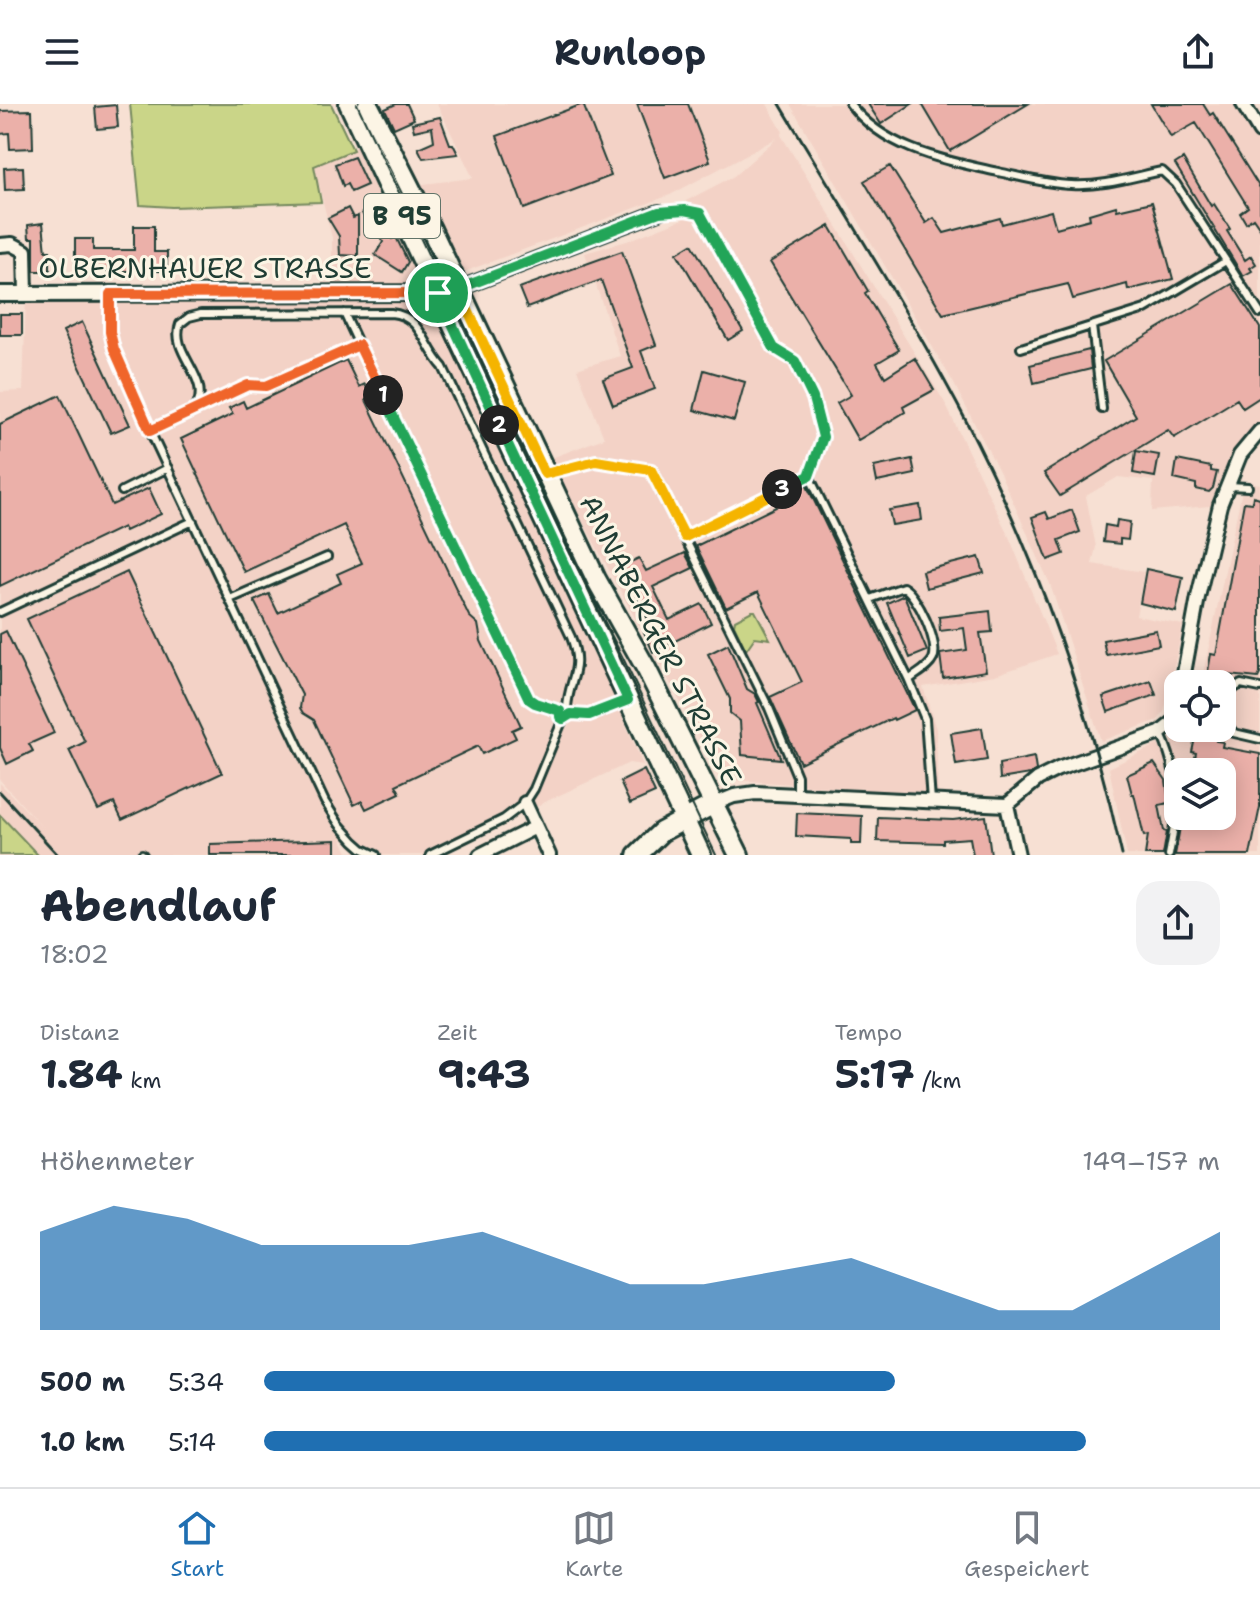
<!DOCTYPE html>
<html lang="de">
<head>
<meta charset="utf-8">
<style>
  body { margin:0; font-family:"Shantell Sans",sans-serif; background:#f2f2f3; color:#1f2937; height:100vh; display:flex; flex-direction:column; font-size:30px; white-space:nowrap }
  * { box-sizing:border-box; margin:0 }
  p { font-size:26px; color:#747a83 }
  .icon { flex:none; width:44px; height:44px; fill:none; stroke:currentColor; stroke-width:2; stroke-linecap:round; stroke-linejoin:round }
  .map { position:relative; height:751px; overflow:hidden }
  .side { display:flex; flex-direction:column; background:#fff; flex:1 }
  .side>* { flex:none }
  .buttons { position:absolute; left:1164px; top:566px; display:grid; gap:16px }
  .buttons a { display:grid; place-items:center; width:72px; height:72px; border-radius:16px; background:#fff; box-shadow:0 4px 20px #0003; font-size:40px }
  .pin { position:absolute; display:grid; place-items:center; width:68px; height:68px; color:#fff; margin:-34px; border:4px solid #fff; border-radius:50%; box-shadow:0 2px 8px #0007 }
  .km { position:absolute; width:40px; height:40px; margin:-20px; border-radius:50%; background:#222; color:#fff; font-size:22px; line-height:40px; text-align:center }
  .round { display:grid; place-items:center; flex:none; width:84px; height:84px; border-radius:24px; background:#f2f2f3 }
  .head { display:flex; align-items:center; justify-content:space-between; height:136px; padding:0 40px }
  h1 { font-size:44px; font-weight:700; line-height:60px }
  .figures { display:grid; grid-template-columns:repeat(3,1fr); gap:12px; height:136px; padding:8px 40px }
  .figures div { display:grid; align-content:center }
  .figures b { font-size:40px; font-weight:700 }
  .figures small { font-size:22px; font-weight:400 }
  .figures p { font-size:22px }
  .chart { height:224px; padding:16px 40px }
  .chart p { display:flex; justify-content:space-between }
  .chart svg { width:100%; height:144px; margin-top:8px; fill:#1f6fb2; opacity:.7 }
  ul { padding:0 40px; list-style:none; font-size:26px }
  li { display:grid; grid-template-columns:128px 96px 1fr; align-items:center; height:60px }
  li i { height:20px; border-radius:10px; background:#1f6fb2 }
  header { display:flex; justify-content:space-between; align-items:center; height:104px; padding:0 40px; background:#fff; font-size:36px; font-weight:700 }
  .dock { display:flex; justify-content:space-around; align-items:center; height:112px; border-top:2px solid #e0e1e3; background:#fff; font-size:22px; color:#747a83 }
  .dock a { display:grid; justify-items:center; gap:4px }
  .dock .current { color:#1f6fb2 }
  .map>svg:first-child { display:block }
</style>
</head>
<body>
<header><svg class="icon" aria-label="menu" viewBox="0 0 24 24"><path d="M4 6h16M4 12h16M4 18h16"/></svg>Runloop<svg class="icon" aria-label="share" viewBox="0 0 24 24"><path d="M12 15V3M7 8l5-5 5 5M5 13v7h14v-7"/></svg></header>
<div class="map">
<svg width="1260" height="751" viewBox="0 0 1260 751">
  <rect width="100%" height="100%" fill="#f7e0d3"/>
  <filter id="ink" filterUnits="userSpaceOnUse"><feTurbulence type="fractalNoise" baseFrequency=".0125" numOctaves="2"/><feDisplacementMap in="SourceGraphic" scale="16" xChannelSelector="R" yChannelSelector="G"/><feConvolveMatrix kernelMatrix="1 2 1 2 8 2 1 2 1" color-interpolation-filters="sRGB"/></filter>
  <g filter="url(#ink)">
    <path fill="#f3d2c6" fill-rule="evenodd" d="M437,0H767L783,28L781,31L945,299L1010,435L1057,550L995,571L923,583L936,625L938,691L722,675L549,355L604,334L577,265L620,252L585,149L627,137L683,115L686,97L734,72L777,34L670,91L461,169L415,81L473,74Z
      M790,0H1243L1260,28V321L1239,346L1210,402L1152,407L1153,377L1118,373L1086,392L1096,443L1092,460L1144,468L1136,512L1183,521L1164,608L1158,616L1101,637L1050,480L1000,369L953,278Z
      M358,42L377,86L424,158L628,596L623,614L643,661L629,659L549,696L444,751H359L341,733L349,751H38L0,711V679L43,724L0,676V288L23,287L26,190L332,189V134L314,62Z
      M1244,377L1260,380V751H1127L1109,664L1158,640L1161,646L1191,624H1222V580H1201ZM1178,668H1222V712H1178Z"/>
    <path fill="#cad588" stroke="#74895e" stroke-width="2" d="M130,0H331L353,46L314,62L321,98L172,103L140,101Z
      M752,507H755L770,535L755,533L746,546L734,521L735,516Z
      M0,711L38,751H0Z"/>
    <path fill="#ebb0a9" stroke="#1f3d34" stroke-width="2" d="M396,0H407L414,15L394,24L385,5Z
      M583,0L611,72L524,105L497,32Z
      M637,0H688L710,57L665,74Z
      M868,0H912L881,20Z
      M922,0H1028L950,47Z
      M1151,0H1203L1210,11L1213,9L1260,84V124L1253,114L1246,119L1240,109L1248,103L1196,19L1171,33Z
      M116,1L118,23L97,25L95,3Z
      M32,6L33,44L10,45L9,29L0,30V7Z
      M440,13L450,40H453L458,50L423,54L418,44L434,37L432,23L414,27L412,19Z
      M354,53L367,81L351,88L347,80L343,82L335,60Z
      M1183,55L1211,102L1214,100L1230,125L1227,127L1245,156L1251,152L1256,160L1250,164L1252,167L1243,172L1175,60Z
      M890,62L926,119L934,114L944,129L1000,114L1002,120L1051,107L1056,124L1090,115L1089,110L1116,102L1117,106L1152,98L1173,175L1128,186L1127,180L1073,195L1068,180L943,210L864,77Z
      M23,63L24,85L5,86L4,64Z
      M375,103L392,135L396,133L408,158L402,168L375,151L383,138L378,127L373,129L362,109Z
      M348,104L353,114L358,112V152L340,151L339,132L328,114Z
      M43,119L46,147H50V167H34V134H29L28,121Z
      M134,122H154V148H167V167H75V135H93V146H134Z
      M830,122L868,187L865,189L899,246L877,259L885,273L915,254L934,286L903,303L905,308L858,336L837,299L851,291L770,158Z
      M692,140L743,227L728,236L677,149Z
      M622,147L656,241L641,247L655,285L613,301L603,275L633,264L601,176L527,204L519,184Z
      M1232,180L1260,224V293L1243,304L1237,295L1174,334L1168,326L1060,392L1044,369L1136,312L1104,257Z
      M0,210H22V231H0Z
      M82,218L130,321L111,329L63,227Z
      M1089,246L1091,265L1034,279L1030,261Z
      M346,256L359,283L365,280L371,293L366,296L469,512L478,520L481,537L521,622L512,626L516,634L482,650L478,642L396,681L400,689L366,705L362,697L354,701L314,616L303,609L300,604L302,591L254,497L269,490L278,509L341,479L337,470L362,459L344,421L244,468L181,335L233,310L229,304L243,297L246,304Z
      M704,266L745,278L734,317L694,306Z
      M60,291L112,401L149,384L161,410L125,427L123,423L0,482V320Z
      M1136,347L1159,351L1155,373L1133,369Z
      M912,355L915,370L877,378L874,363Z
      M1177,356L1211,363V367L1217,368L1213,384L1209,388L1196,385V380L1174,375Z
      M806,380L915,606L894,616L893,614L800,659L770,593L802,578L758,488L726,504L696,442L776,403L773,396Z
      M1253,392L1260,394V570L1258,574L1229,571L1228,578L1212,580L1207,573L1211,550L1216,551L1244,398L1252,399Z
      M920,401L922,416L892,421L889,406Z
      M1072,406L1080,428L1059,436L1064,450L1048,456L1032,413L1046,408L1049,415Z
      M1117,416L1130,418L1128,436L1120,435V440L1103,438L1105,421L1116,423Z
      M685,449L693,464L653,483L669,516L702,500L711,519L653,548L644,528L652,524L622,462L639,454L646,467Z
      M979,453L984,469L926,484L922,467Z
      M1146,465L1183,473L1176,508L1140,499Z
      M127,468L222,669L122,716L114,699L98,706L69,646L85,638L27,515Z
      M904,491L927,547L910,554L887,499Z
      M990,507L992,528L980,529L986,567L943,574L940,550L967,546L964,524L940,527L939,513Z
      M1156,526L1159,541L1106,551L1103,536Z
      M6,527L54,629L29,640L33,647L7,660L0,644V530Z
      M728,540L747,585L755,590L759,598L757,599L781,655L742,651L740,617L730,609V595L708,550Z
      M1151,577L1156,591L1108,608L1103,593Z
      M982,624L987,656L956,661L951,629Z
      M1197,624H1218L1216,637L1223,638L1222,643L1260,650V703L1250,751H1175L1182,712H1222V668H1192L1196,649L1192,648Z
      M1034,653L1036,666L1030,670L1000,675L999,660Z
      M1154,659L1166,676L1169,699L1159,701L1164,727L1167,728L1163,751H1145L1148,731L1144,732L1134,690H1132L1127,671Z
      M644,666L655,689L630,700L620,678Z
      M797,709L862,712L861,740H851V735L796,732Z
      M986,712L991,751H973L970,734L943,736V739L877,737L878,713L953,716Z
      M336,736V751H210V740Z"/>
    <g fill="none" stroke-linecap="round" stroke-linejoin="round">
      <defs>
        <path id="service" d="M850,0C885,46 945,56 998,68C1022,73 1046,80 1071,81C1102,83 1133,73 1162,67L1176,80L1260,209
          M659,108L685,106L700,109L774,244L795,257L813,294L823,333L809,372L685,433
          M110,190V228L114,245L150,327L325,698L339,720L354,737L363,745L376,751
          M1092,222L1102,305
          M359,241L529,595L535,599L560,607
          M1021,244L1145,205L1226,157
          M195,305C214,275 169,250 180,220L189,213L201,210L391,209C422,212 424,243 443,263L571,533C584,567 569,573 567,604
          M150,327L248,281L266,282L359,241L344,209
          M550,368L596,357L651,366L769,604L797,672V690
          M809,372L909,576L925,615L931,697
          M1229,382L1248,383
          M122,387L168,364
          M230,495L327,453
          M870,495L903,483C917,490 940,540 933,555C929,564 916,570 909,576
          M0,508L193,417
          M1183,575L1206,579
          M1226,584L1233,585L1241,580L1260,584
          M571,610L589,611L625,597
          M1222,620L1227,621L1234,629L1260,635
          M1161,630C1181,673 1178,706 1169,751
          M142,750L143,751
          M430,751L504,715L525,699L534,685L563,615"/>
        <path id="minor" d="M1243,0L1260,28
          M0,141L12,140L25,147L26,190
          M458,185L659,108
          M1182,580L1198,493L1220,401L1240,351L1260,327
          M525,699L549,751
          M714,700L734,692L755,689L1007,701
          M1007,701L1038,675L1058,665L1160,629L1175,617L1178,599
          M1007,701L1018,751
          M480,751L536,723"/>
        <path id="tertiary" d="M0,190L445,189L458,185"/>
        <path id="primary" d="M349,0L701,751
          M368,0L432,127L596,475L647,566L739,751
          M637,751L661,728L714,700"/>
      </defs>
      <use href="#service" stroke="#1f3d34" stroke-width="12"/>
      <use href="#minor" stroke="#1f3d34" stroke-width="18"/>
      <use href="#tertiary" stroke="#1f3d34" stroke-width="20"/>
      <use href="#primary" stroke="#1f3d34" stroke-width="24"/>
      <use href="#service" stroke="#fcf5e5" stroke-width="6"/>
      <use href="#minor" stroke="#fcf5e5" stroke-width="12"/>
      <use href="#tertiary" stroke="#fcf5e5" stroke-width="14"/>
      <use href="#primary" stroke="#fcf5e5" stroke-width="18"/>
      <path stroke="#1f3d34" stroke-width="2" d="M357,0L568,446L623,554L716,751"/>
      <path stroke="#1f3d34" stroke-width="3" d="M780,0C842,104 908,206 964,313C1036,451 1088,599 1122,751
        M0,688L58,751"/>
    </g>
  </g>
  <g fill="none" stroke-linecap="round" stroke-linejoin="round" filter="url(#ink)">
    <defs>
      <path id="split-1" d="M383,291L359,241L266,282L248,281L150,327L114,245L110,228V190L438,189"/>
      <path id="split-2" d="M383,291L529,595L535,599L560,607V613L563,615L571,610L589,611L628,596L499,321"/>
      <path id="split-3" d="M499,321L438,189L458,185L659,108L685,106L700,109L774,244L795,257L813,294L823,333L809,372L782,385"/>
      <path id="split-4" d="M438,189L458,185L545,370L596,357L651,366L685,433L782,385"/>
    </defs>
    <use href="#split-1" stroke="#fff" stroke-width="16"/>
    <use href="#split-2" stroke="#fff" stroke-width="16"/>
    <use href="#split-3" stroke="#fff" stroke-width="16"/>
    <use href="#split-4" stroke="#fff" stroke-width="16"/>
    <use href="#split-1" stroke="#f0652b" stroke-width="10"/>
    <use href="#split-2" stroke="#22a559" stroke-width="10"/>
    <use href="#split-3" stroke="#22a559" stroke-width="10"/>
    <use href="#split-4" stroke="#f5b400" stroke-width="10"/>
  </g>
  <g text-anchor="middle" stroke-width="6" stroke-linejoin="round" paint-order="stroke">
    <rect fill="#fcf5e5" stroke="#617469" stroke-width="2" x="364" y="90" width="76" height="44" rx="6"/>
    <g font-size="26" font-weight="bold" fill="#1f3d34">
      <text x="402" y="121">B 95</text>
    </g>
    <g font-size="28" fill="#1f3d34" stroke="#fcf5e5">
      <text x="205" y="174">OLBERNHAUER STRASSE</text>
      <text transform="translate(661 536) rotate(63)" y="10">ANNABERGER STRASSE</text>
    </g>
  </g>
</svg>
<div class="buttons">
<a><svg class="icon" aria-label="locate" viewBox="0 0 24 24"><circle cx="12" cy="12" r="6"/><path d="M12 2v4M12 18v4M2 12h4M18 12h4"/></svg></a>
<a><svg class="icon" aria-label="layers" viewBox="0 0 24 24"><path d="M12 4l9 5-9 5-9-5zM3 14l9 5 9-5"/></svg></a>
</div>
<div class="pin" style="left:438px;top:189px;background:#1e9e55"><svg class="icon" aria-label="arrive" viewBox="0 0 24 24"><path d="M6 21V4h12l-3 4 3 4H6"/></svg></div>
<b class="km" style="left:383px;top:291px">1</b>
<b class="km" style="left:499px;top:321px">2</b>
<b class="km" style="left:782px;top:385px">3</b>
</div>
<section class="side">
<div class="head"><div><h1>Abendlauf</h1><p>18:02</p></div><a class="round"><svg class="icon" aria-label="share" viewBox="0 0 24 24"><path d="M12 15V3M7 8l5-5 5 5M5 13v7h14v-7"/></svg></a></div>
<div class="figures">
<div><p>Distanz</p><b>1.84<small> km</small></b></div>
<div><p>Zeit</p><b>9:43</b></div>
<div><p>Tempo</p><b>5:17<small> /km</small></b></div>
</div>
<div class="chart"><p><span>Höhenmeter</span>149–157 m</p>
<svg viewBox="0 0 160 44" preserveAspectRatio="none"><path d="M0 44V14L10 6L20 10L30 18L40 18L50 18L60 14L70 22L80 30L90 30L100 26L110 22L120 30L130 38L140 38L150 26L160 14V44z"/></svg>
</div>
<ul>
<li><b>500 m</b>5:34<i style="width:66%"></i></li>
<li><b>1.0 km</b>5:14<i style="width:86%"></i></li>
</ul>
</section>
<nav class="dock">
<a class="current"><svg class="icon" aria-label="home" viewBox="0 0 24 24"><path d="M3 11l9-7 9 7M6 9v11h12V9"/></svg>Start</a>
<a><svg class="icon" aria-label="map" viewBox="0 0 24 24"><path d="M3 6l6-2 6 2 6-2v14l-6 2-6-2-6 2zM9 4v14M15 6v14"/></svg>Karte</a>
<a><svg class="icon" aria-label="saved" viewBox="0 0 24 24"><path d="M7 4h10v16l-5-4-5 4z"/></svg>Gespeichert</a>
</nav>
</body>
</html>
